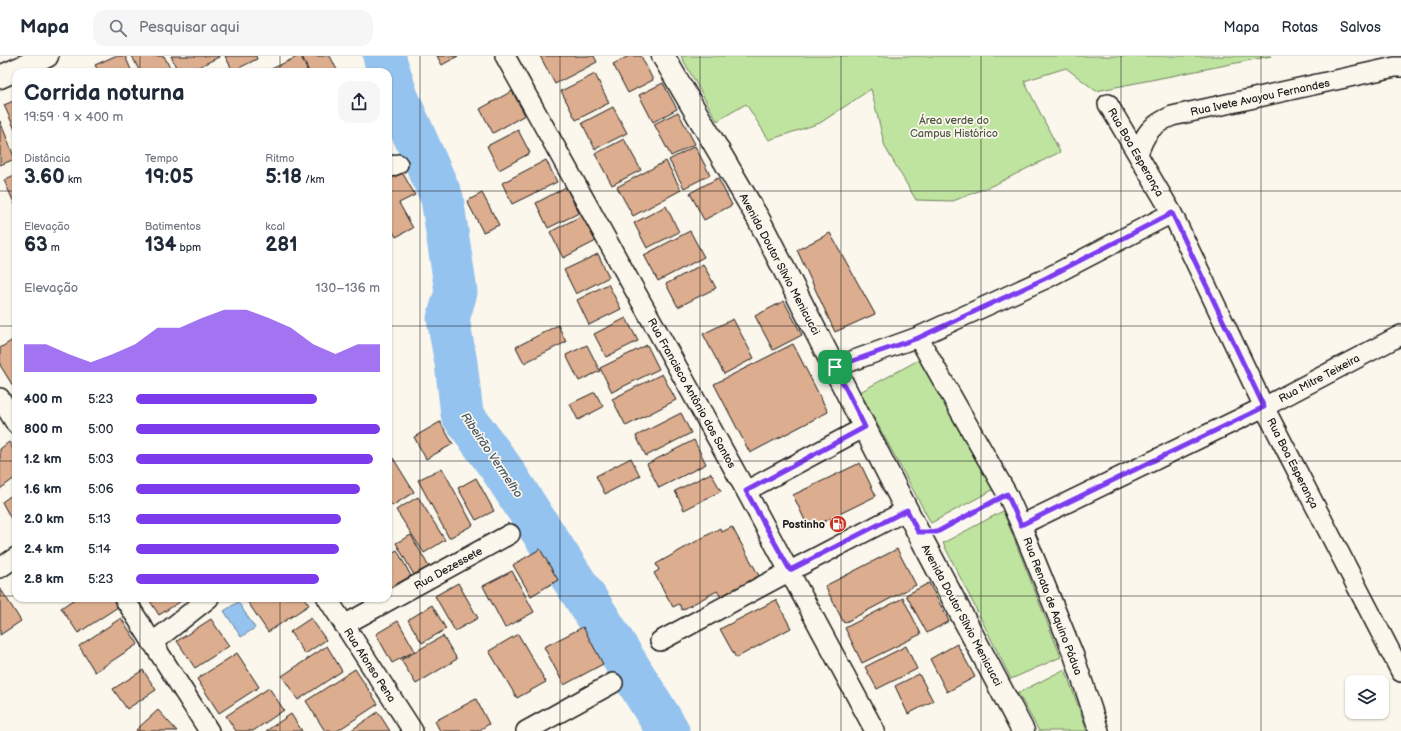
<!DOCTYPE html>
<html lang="pt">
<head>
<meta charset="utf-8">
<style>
  body { margin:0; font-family:"Balsamiq Sans",sans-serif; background:#f6f6f7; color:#1f2937; height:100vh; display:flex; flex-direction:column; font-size:15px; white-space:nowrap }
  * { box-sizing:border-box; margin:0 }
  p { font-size:13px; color:#747a83 }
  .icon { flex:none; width:22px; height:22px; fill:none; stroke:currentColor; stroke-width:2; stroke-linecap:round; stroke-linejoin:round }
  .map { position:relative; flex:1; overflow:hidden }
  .side { position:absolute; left:12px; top:12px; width:380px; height:534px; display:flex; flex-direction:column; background:#fff; border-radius:12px; box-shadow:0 1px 3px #0004 }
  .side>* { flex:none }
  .fabs { position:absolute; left:1345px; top:619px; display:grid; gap:8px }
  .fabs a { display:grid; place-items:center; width:44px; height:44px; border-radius:8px; background:#fff; box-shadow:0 1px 3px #0004; font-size:20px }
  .pin { position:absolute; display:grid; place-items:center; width:34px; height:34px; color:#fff; margin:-17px; border-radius:8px; box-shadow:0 2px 6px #0006 }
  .round { display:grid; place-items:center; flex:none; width:42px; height:42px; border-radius:12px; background:#f6f6f7 }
  .overview { display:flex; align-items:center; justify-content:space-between; height:68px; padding:0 12px }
  h1 { font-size:22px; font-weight:600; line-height:30px }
  .figures { display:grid; grid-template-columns:repeat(3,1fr); gap:6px; height:68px; padding:4px 12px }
  .figures div { display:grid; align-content:center }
  .figures b { font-size:20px; font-weight:600 }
  .figures small { font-size:11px; font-weight:400 }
  .figures p { font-size:11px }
  .chart { height:112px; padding:8px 12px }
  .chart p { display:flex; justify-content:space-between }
  .chart svg { width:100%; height:72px; margin-top:4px; fill:#7c3aed; opacity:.7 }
  ul { padding:0 12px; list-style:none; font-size:13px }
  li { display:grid; grid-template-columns:64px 48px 1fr; align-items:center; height:30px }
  li i { height:10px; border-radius:5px; background:#7c3aed }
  header { display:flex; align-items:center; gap:24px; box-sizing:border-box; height:56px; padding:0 20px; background:#fff; border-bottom:1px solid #e0e1e3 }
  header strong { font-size:19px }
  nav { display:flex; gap:22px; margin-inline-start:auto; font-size:14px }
  .search { width:280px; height:36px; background:#f6f6f7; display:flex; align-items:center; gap:10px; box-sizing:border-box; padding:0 14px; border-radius:12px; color:#747a83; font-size:15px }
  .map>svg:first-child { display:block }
</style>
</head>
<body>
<header>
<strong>Mapa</strong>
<div class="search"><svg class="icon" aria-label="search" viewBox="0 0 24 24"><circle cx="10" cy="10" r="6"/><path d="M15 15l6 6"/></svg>Pesquisar aqui</div>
<nav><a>Mapa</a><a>Rotas</a><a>Salvos</a></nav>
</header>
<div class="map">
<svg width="1401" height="675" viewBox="0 0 1401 675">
  <rect width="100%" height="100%" fill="#fbf7ec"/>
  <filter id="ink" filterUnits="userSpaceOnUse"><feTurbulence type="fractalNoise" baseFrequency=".025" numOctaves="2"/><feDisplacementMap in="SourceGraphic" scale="8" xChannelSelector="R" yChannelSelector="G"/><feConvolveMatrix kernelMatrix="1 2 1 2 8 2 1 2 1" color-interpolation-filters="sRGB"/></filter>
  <g filter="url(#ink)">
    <path fill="#bfe49f" stroke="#6e805e" d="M681,0H1271L1096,35L1066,12L1024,25L1060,96L996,128L953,145L916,144L885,91L871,33L820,67L769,84L746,48L717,65Z
      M924,301L998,431L931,467L860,336Z
      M1003,455L1061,601L1011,623L943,487Z
      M1065,613L1087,675H1039L1018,637Z"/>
    <path fill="#95c3ef" stroke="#65809b" d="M238,546L255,572L241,581L224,555Z"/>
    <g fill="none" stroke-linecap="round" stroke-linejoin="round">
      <path stroke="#95c3ef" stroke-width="43" d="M384,0L397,41L442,142L456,236L448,263L456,307L462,358L501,412L599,563L668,675"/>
    </g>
    <path fill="#dcad8e" stroke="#1c1c1c" d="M115,0H125L132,16H99L95,9Z
      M132,0H164L172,16H140Z
      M171,0H219V1L188,16H178Z
      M225,0H256L257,3L233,15Z
      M299,0H301L308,16H268L267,15Z
      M302,0H330L338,16H309Z
      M437,0H458L442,9Z
      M540,0H594L597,6L555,28Z
      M629,0H641L653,24L628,37L613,8Z
      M595,18L609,47L576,64L561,35Z
      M663,27L677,53L653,66L639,39Z
      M512,35L525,59L493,77L480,53Z
      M16,44V76L4,49Z
      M613,51L627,77L595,93L582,67Z
      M678,56L695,88L671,100L654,68Z
      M0,65L15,103L0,109Z
      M518,74L530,97L499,114L487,90Z
      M624,83L641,114L612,129L595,98Z
      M695,90L710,119L684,132L669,104Z
      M546,104L557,126L512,148L502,127Z
      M666,105L681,134L633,160L617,131Z
      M402,116L415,139L399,147L413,172L396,181L388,167V124Z
      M16,118V148L15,149L4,124Z
      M718,122L732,149L704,164L690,137Z
      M566,131L579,157L548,172L536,147Z
      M482,137L499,169L483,176L467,145Z
      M666,150L679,176L647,192L634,167Z
      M583,159L596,185L563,202L550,176Z
      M690,175L704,201L658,225L644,199Z
      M830,177L875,258L835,276L797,194Z
      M598,198L609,221L576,238L564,214Z
      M703,208L716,232L678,251L666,228Z
      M608,228L621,253L589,269L577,244Z
      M784,245L802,279L773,294L755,260Z
      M626,262L638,285L606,301L594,278Z
      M733,263L754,302L724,318L703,278Z
      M558,269L566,286L524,307L516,291Z
      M16,282V329L13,330L0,309V292Z
      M793,288L828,356L750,397L714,328Z
      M587,289L600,315L579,325L566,299Z
      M647,289L659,313L612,336L600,312Z
      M662,318L676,344L626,370L612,343Z
      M595,336L603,351L578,364L570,348Z
      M681,357L691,377L646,400L636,380Z
      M440,366L453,388L426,403L414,381Z
      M694,384L706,408L659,432L647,408Z
      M9,386L16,399V421L0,433V393Z
      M393,402L414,436L392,450L388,444V405Z
      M631,402L640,420L605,438L596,420Z
      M860,407L876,440L809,473L793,439Z
      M442,412L473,469L449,482L418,424Z
      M711,417L721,435L684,454L675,435Z
      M476,422L494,455L476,464L458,432Z
      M16,436V472L2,446Z
      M418,441L445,484L424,497L396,454Z
      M732,471L759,520L721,541L717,535L682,554L679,548L673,551L654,517L659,514L656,508L720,472L722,476Z
      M411,479L429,511L414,519L396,487Z
      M540,493L558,524L531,540L513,509Z
      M897,493L916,529L844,567L825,530Z
      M397,494L411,520L388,533V499Z
      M512,515L534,556L505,572L483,530Z
      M458,527L478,562L455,575L435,540Z
      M929,527L949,565L927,577L906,539Z
      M0,532L21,565L0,579Z
      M76,542H112L118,551L78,577L61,552Z
      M148,542H182L183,544L159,559Z
      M245,542H304L309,549L268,576Z
      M903,542L921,578L862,607L845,572Z
      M776,544L791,572L736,602L720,573Z
      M432,549L446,573L422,587L408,564Z
      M121,562L138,588L95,616L79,590Z
      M311,562L326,584L305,598L290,576Z
      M211,563L229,590L195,612L177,585Z
      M398,565L415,595L392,607L376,578Z
      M583,571L603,608L564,629L544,591Z
      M518,578L546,626L517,642L489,595Z
      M443,580L457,603L416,628L401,604Z
      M957,588L975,621L947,636L930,603Z
      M327,590L342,615L298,644L282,620Z
      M906,590L917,613L877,633L865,611Z
      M237,597L259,631L219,657L197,623Z
      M355,613L378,648L337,675H325L306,645Z
      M143,614L156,634L127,653L113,633Z
      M919,618L933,645L908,658L895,630Z
      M269,632L284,654L253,675H236L226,660Z
      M476,643L489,668L478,675H440L435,665Z
      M158,654L177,675H137L136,674Z
      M378,656L390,675H350Z
      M291,658L302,675H266Z"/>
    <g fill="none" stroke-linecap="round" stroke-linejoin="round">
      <defs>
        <path id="minor" d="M505,0L746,435L875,675
          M1108,48L1172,157L1264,351L1401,616
          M1138,98C1145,77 1151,69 1172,60L1395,11H1401
          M388,112L398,108
          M918,281L1007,438L1021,469L1074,600L1099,675
          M835,311L918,281L1047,222L1172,157
          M0,342L16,368
          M746,435L865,371
          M1021,469L1264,351L1401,279
          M0,512L16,501
          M124,542L209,675
          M327,542L413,675
          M344,569L510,478
          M660,585L790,515L907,454
          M152,587L209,542
          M526,675L613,627"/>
        <path id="secondary" d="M663,0L759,164L918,476L1023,675
          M0,21L47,0"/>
      </defs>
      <use href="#minor" stroke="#1c1c1c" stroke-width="22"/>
      <use href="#secondary" stroke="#1c1c1c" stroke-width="25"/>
      <path stroke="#1c1c1c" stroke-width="2.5" stroke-dasharray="4 3" stroke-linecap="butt" d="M942,473L989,448"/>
      <use href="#minor" stroke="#fbf7ec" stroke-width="19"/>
      <use href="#secondary" stroke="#fbf7ec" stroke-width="22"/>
    </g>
  </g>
  <g fill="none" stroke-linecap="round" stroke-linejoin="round" filter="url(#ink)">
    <defs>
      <path id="route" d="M1172,157L1264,351L1021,469L1007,438L937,476H918L907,454L790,514L746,435L865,371L835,311L918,282L1046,222Z"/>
    </defs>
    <use href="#route" stroke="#fff" stroke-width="8"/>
    <use href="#route" stroke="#7c3aed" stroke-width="5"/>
  </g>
  <path fill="none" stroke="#1c1c1c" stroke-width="1" stroke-opacity="0.55" d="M140,0V16M280,0V16M420,0V675M560,0V675M700,0V675M841,0V675M981,0V675M1121,0V675M1261,0V675M0,135H16M388,135H1401M0,270H16M388,270H1401M0,405H16M388,405H1401M0,540H16M388,540H1401M140,542V675M280,542V675"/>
  <defs>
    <symbol id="fuel-disc" viewBox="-11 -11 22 22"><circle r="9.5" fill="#c8321e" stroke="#fbf7ec"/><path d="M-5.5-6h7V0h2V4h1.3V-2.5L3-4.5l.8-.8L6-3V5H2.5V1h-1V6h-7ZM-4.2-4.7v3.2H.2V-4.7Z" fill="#fff"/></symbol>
  </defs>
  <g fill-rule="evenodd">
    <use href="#fuel-disc" x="828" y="458" width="20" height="20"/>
  </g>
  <g text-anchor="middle" stroke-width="3.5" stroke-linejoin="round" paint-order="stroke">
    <g font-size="11" fill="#1c1c1c" stroke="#fbf7ec">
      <text transform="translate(1260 41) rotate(-12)" y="4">Rua Ivete Avayou Fernandes</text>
      <text transform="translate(1136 96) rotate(60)" y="4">Rua Boa Esperança</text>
      <text transform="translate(780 208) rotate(62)" y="4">Avenida Doutor Sílvio Menicucci</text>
      <text transform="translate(1319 322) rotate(-28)" y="4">Rua Mitre Teixeira</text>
      <text transform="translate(692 337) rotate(61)" y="4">Rua Francisco Antônio dos Santos</text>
      <text transform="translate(1293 407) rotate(63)" y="4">Rua Boa Esperança</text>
      <text transform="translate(448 512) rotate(-29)" y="4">Rua Dezessete</text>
      <text transform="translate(1053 550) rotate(69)" y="4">Rua Renato de Aquino Pádua</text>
      <text transform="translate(962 559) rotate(62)" y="4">Avenida Doutor Sílvio Menicucci</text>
      <text transform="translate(370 609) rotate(57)" y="4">Rua Afonso Pena</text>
    </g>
    <g font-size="11" fill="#4d5843" stroke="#fbf7ec">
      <text x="954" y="68">Área verde do<tspan x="954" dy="13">Campus Histórico</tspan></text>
    </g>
    <g font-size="11" font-weight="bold" fill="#1c1c1c" stroke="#fbf7ec" text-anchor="end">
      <text x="825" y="472">Postinho</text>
    </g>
    <g font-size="12" font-style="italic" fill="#465666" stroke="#fbf7ec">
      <text transform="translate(492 399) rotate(56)" y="4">Ribeirão Vermelho</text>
    </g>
  </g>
</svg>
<div class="fabs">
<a><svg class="icon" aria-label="layers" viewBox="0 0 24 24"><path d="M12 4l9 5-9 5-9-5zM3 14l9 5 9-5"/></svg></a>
</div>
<div class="pin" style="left:835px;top:311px;background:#1e9e55"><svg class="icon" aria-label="arrive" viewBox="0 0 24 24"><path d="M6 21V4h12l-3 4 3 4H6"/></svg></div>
<section class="side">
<div class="overview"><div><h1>Corrida noturna</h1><p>19:59 · 9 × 400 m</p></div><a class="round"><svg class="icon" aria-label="share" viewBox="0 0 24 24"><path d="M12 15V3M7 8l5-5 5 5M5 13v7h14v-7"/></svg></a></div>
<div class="figures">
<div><p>Distância</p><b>3.60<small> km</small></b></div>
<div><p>Tempo</p><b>19:05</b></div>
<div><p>Ritmo</p><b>5:18<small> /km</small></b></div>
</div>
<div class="figures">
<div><p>Elevação</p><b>63<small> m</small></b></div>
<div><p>Batimentos</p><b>134<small> bpm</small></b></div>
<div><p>kcal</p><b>281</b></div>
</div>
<div class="chart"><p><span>Elevação</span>130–136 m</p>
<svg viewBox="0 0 160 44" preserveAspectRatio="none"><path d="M0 44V27L10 27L20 33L30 38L40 33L50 27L60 17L70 17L80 11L90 6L100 6L110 11L120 17L130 27L140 33L150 27L160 27V44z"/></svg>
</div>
<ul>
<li><b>400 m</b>5:23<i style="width:74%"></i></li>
<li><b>800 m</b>5:00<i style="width:100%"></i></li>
<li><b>1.2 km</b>5:03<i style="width:97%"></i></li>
<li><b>1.6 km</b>5:06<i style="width:92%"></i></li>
<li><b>2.0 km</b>5:13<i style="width:84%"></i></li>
<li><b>2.4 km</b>5:14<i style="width:83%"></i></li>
<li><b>2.8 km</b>5:23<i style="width:75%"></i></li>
</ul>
</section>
</div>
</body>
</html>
